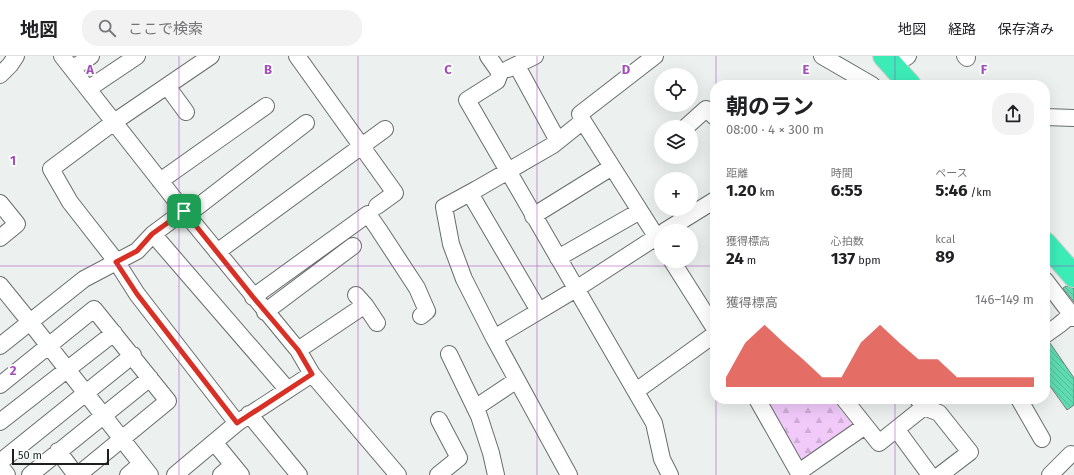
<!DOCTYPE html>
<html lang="ja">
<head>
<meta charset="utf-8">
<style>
  body { margin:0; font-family:"Fira Sans","Noto Sans JP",sans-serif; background:#f2f2f2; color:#202124; height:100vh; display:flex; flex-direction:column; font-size:15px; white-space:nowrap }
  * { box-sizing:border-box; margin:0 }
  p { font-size:13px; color:#757577 }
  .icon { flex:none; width:22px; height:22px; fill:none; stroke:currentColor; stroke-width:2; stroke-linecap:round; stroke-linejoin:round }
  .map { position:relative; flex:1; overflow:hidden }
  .panel { position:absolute; left:710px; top:24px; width:340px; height:324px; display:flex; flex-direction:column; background:#fff; border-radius:16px; box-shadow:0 4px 16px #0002 }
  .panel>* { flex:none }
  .controls { position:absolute; left:654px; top:12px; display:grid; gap:8px }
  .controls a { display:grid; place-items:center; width:44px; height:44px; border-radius:50%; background:#fff; box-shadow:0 4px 16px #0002; font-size:20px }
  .scale { position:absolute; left:12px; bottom:10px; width:97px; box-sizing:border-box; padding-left:4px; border:2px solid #1d1f1e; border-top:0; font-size:11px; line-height:14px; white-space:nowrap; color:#1d1f1e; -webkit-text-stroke:3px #f9fffc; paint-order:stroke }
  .pin { position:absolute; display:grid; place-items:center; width:34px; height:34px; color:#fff; margin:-17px; border-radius:8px; box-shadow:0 2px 6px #0006 }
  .round { display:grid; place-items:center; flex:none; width:42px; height:42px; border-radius:16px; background:#f2f2f2 }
  .overview { display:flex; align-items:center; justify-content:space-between; height:68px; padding:0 16px }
  h1 { font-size:22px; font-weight:700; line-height:30px }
  .stats { display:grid; grid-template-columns:repeat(3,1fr); gap:6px; height:68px; padding:4px 16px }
  .stats div { display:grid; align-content:center }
  .stats b { font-size:17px; font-weight:700 }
  .stats small { font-size:11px; font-weight:400 }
  .stats p { font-size:11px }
  .chart { height:112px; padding:8px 16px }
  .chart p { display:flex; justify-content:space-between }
  .chart svg { width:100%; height:72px; margin-top:4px; fill:#d93025; opacity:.7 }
  header { display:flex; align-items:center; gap:24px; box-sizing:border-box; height:56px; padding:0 20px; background:#fff; border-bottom:1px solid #e0e0e0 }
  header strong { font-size:19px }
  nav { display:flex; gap:22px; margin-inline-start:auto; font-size:14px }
  .search { width:280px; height:36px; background:#f2f2f2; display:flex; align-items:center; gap:10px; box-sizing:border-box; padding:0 14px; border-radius:16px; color:#757577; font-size:15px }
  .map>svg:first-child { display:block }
</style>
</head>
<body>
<header>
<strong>地図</strong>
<div class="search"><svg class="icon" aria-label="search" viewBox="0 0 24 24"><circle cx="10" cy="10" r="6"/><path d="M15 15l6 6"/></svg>ここで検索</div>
<nav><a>地図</a><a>経路</a><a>保存済み</a></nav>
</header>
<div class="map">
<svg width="1074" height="419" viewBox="0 0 1074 419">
  <defs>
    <pattern id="forest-firs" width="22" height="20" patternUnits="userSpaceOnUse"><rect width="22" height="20" fill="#f1cafa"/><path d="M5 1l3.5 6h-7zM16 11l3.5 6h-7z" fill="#ceadd6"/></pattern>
    <pattern id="building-back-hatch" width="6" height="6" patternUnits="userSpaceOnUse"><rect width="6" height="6" fill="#5fdcb1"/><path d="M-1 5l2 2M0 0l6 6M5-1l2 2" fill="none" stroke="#52bc98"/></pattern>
  </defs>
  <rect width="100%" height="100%" fill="#ecf1ef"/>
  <path fill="url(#forest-firs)" d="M771,343H833C836,347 838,351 841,355C846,361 852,363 852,372L806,408L799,404L768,349Z"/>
  <path fill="url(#building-back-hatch)" stroke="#787d7b" d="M1066,230L1074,232V246L1063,232Z
    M1050,287L1074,322V349L1067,354L1045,323V288Z"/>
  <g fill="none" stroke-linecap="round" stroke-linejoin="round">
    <defs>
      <path id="minor" d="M62,0L187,159L298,294L312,318L398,419
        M211,0L114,66L51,113L70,146L116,205L137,238L237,367
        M297,0L395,137L377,150
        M488,0L500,17L497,25L467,44L654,367L662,403L670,419
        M822,0L872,29
        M965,0L967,2
        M517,10L558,85
        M893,10L908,0
        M72,13L91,0
        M508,13L535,0
        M0,19L10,9L16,0
        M167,30L186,56
        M88,33L137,0
        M580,58L655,0
        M1045,61L1074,62
        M686,71L706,53L715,61
        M160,125L266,50
        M477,133L444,151L451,188L464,223L494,282L569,419
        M0,147L17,168L0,182
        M187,159L306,67
        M533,160L612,111
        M665,175L715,144
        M153,178L287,333
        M217,196L385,73
        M558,202L640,155
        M672,205L715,273
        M1045,224L1074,262
        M0,229L30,266L150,419
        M356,239L365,249L377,267
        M253,241L368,158L379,174L417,232L427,255L421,260
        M539,255L471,139L477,133L553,89L583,65L661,188
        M265,256L353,190
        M1045,279L1059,269L1071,259
        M494,282L576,233L661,178
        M0,290L84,223L137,195L153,178L184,155
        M298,294L365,249
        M449,298L479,360L491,397L496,419
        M0,329L94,253L168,345L78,419
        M636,335L715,278
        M757,343L800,419
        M844,343L879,387L924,351L918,343
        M1019,343L1042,383
        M924,351L939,357L970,396L940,419
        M475,352L517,324
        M249,358L299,419
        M0,366L114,277
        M897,374L930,419
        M214,386L241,419
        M58,395L76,419
        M0,406L133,299
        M0,410L7,419
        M799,416L865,370
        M30,419L150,322
        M128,419L141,408
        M175,419L237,367L312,318
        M221,419L233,409
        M438,419L459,402L439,364
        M1050,419L1071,398"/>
      <path id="highway" d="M884,0L910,29
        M1045,187L1074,220"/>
    </defs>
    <use href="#minor" stroke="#686d6b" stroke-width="18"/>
    <use href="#highway" stroke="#cdcece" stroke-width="24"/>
    <use href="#minor" stroke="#fff" stroke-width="16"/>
    <use href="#highway" stroke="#3cecb7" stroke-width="22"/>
  </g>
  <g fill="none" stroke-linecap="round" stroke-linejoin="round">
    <defs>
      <path id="route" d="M184,155L253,241L298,294L312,318L237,367L137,238L116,206L137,195L152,178Z"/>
    </defs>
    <use href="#route" stroke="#fff" stroke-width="8"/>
    <use href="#route" stroke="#d93025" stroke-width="5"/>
  </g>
  <path fill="none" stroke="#a64dba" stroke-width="1" stroke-opacity="0.55" d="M179,0V419M358,0V419M537,0V419M716,0V29M895,0V29M0,210H715M1045,210H1074M716,343V419M895,343V419"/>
  <g font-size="13" text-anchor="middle" font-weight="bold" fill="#a64dba" stroke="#f9fffc" stroke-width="3.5" stroke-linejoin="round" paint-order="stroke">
    <text x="90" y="18">A</text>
    <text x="268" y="18">B</text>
    <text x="448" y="18">C</text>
    <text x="626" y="18">D</text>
    <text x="806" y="18">E</text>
    <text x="984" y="18">F</text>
    <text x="13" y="109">1</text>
    <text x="13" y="319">2</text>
  </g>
</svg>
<div class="controls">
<a><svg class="icon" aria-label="locate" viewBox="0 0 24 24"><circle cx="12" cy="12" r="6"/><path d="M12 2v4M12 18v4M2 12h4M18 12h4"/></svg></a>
<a><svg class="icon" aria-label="layers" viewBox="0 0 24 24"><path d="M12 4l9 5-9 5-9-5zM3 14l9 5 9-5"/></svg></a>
<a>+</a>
<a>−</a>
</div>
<div class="scale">50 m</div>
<div class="pin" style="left:184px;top:155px;background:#1e9e55"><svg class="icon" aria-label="arrive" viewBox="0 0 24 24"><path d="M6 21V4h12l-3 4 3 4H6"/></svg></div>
<section class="panel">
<div class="overview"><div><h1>朝のラン</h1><p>08:00 · 4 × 300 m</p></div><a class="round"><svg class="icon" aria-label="share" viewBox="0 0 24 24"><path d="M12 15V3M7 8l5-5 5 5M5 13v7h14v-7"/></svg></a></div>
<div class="stats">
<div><p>距離</p><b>1.20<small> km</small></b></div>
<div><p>時間</p><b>6:55</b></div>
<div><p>ペース</p><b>5:46<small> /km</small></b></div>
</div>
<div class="stats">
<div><p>獲得標高</p><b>24<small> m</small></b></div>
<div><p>心拍数</p><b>137<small> bpm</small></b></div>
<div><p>kcal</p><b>89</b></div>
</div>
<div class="chart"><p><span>獲得標高</span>146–149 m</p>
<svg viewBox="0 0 160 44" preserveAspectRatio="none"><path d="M0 44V38L10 17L20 6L30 17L40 27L50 38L60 38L70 17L80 6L90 17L100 27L110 27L120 38L130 38L140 38L150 38L160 38V44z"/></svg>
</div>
</section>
</div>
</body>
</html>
